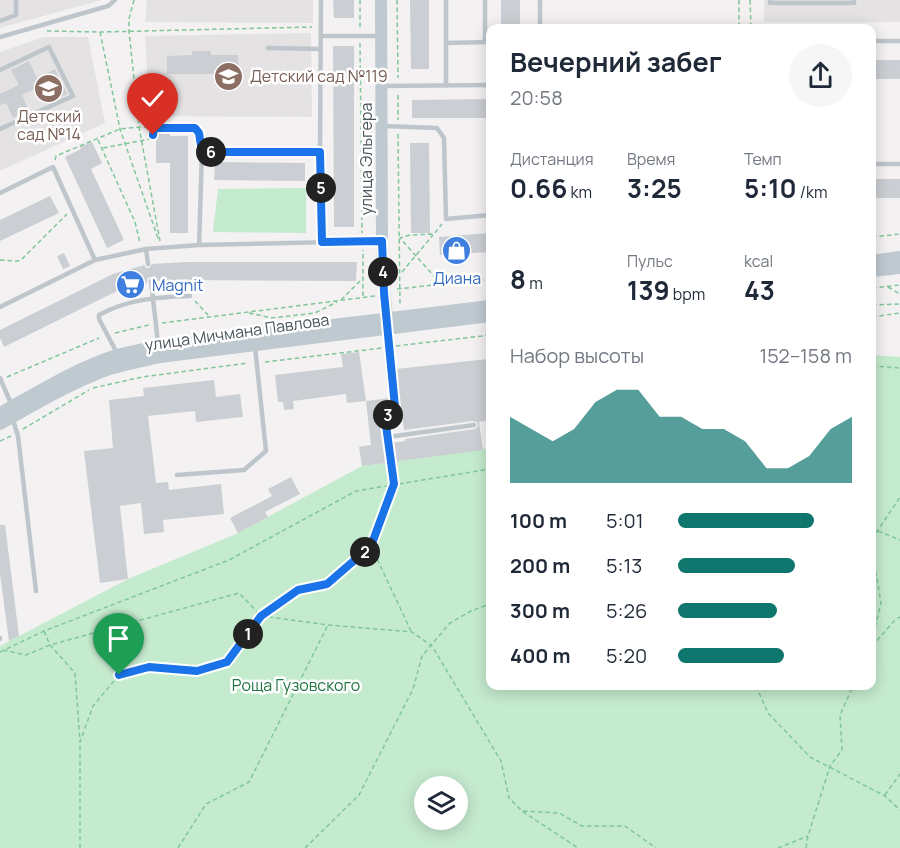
<!DOCTYPE html>
<html lang="ru">
<head>
<meta charset="utf-8">
<style>
  body { margin:0; font-family:Manrope,sans-serif; background:#f6f6f7; color:#1f2937; height:100vh; display:flex; flex-direction:column; font-size:22px; white-space:nowrap }
  * { box-sizing:border-box; margin:0 }
  p { font-size:20px; color:#747a83 }
  .icon { flex:none; width:33px; height:33px; fill:none; stroke:currentColor; stroke-width:2; stroke-linecap:round; stroke-linejoin:round }
  .map { position:relative; flex:1; overflow:hidden }
  .sheet { position:absolute; left:486px; top:24px; width:390px; height:666px; display:flex; flex-direction:column; background:#fff; border-radius:12px; box-shadow:0 3px 15px #0003 }
  .sheet>* { flex:none }
  .tools { position:absolute; left:414px; top:776px; display:grid; gap:12px }
  .tools a { display:grid; place-items:center; width:54px; height:54px; border-radius:50%; background:#fff; box-shadow:0 3px 15px #0003; font-size:30px }
  .pin { position:absolute; display:grid; place-items:center; width:51px; height:51px; color:#fff; margin:-62px -26px; border-radius:50% 50% 50% 0; rotate:-45deg; box-shadow:0 0 6px #0007 }
  .pin .icon { rotate:45deg }
  .km { position:absolute; width:30px; height:30px; margin:-15px; border-radius:50%; background:#222; color:#fff; font-size:16px; line-height:30px; text-align:center }
  .round { display:grid; place-items:center; flex:none; width:63px; height:63px; border-radius:32px; background:#f6f6f7 }
  .overview { display:flex; align-items:center; justify-content:space-between; height:102px; padding:0 24px }
  h1 { font-size:27px; font-weight:700; line-height:45px }
  .stats { display:grid; grid-template-columns:repeat(3,1fr); gap:9px; height:102px; padding:6px 24px }
  .stats div { display:grid; align-content:center }
  .stats b { font-size:26px; font-weight:700 }
  .stats small { font-size:16px; font-weight:400 }
  .stats p { font-size:16px }
  .chart { height:168px; padding:12px 24px }
  .chart p { display:flex; justify-content:space-between }
  .chart svg { width:100%; height:108px; margin-top:6px; fill:#0f766e; opacity:.7 }
  ul { padding:0 24px; list-style:none; font-size:20px }
  li { display:grid; grid-template-columns:96px 72px 1fr; align-items:center; height:45px }
  li i { height:15px; border-radius:8px; background:#0f766e }
  .map>svg:first-child { display:block }
</style>
</head>
<body>
<div class="map">
<svg width="900" height="848" viewBox="0 0 900 848">
  <rect width="100%" height="100%" fill="#f3f1f1"/>
  <path fill="#e4e2e2" d="M0,0H102L0,28Z
    M147,0H313V23L145,22Z
    M764,0H900V22H764Z
    M311,33L312,117L150,116L145,36Z
    M44,37H88L105,123L0,171V52Z"/>
  <path fill="#c5ebcf" fill-rule="evenodd" d="M306,188V233L213,232L218,189Z
    M872,355L900,357V848H0V646L128,579L238,533L362,466L490,448V686H872ZM424,786H458V819H424Z"/>
  <path fill="#cbcfd3" d="M333,0H354V18H334Z
    M410,0H429V69H411Z
    M501,0H520V28H501Z
    M333,46H354V227H334Z
    M192,51H211V55H238V74H167V56L192,55Z
    M872,60H900V79H872Z
    M29,61L37,78L55,69L67,94L50,102L42,86L22,95L29,111L13,118L6,103L0,105V94L19,85L11,70Z
    M490,99V118H412V100Z
    M156,132H170V136H188V233H170V163H156Z
    M92,142L102,163L91,169L124,240L107,248L65,157L81,149L80,147Z
    M410,143H429L430,233H411Z
    M215,162L305,163V181L214,180Z
    M872,179H900V198H872Z
    M50,196L59,213L0,241V220Z
    M490,233V252L440,255L439,237Z
    M64,253L70,266L63,269L57,256Z
    M186,262H357L356,281L187,280L156,281L154,278L150,277L147,279V283L119,290L4,347L0,338V330L113,274L144,265L146,268H149L152,264Z
    M359,352L366,401L347,403L346,394L293,401L294,409L284,410L283,402H278L275,375L343,367L341,354Z
    M488,359L489,368L490,367V420L479,422L483,450L362,466L359,447L371,445L366,401L390,398V405L386,410L380,411L384,444L405,441V439L475,429L478,426L477,422L473,421L404,430L401,408H399L396,369Z
    M214,380L216,397L240,394L243,417L196,422L195,411L148,416L156,483L168,482L169,490L221,484L224,514L163,520L164,532L144,534L141,503L120,506L128,579L100,583L84,451L113,448L109,400L144,396L143,388Z
    M291,477L300,494L265,512L268,517L238,533L230,518L272,496L268,489Z
    M0,525H5L19,636L9,641L0,574Z"/>
  <g fill="none" stroke-linecap="round" stroke-linejoin="round">
    <path stroke="#80c69b" stroke-width="1.5" stroke-dasharray="4.5 3" stroke-linecap="butt" d="M134,0L129,19V31L139,127L160,241
      M360,0V29
      M397,0L398,78
      M739,0V28
      M750,0L751,28
      M47,31L100,32L312,27
      M100,32L120,129L159,241
      M360,43L362,233
      M398,95V120
      M398,134L400,306
      M98,140L135,222L140,243
      M103,148L150,139L153,135L154,129
      M55,160L56,156L120,129L139,127L196,128L199,133L201,144
      M872,237L900,234
      M0,260L17,261L21,260L67,214
      M402,272L433,235
      M441,284L400,238L410,235L434,234L442,224
      M888,287L900,294
      M872,288L900,285
      M397,289L490,279
      M363,296V250
      M341,300L363,278
      M195,301L208,315
      M872,305L900,304
      M249,313L272,318L298,315L315,313L337,302
      M872,317L900,313
      M162,323L375,296
      M115,333L149,325
      M396,346L490,335
      M265,362L382,348
      M872,366L900,368
      M7,377L99,338
      M93,388L142,377L248,363
      M23,429L89,390
      M0,441L11,436
      M389,445L394,484L371,546L411,631
      M872,527L878,531L900,540
      M872,539L900,497
      M872,549L881,603L872,641
      M44,631L50,645L75,673L80,741
      M872,646L895,620L900,617
      M3,650L26,655L50,645L239,593L261,616L329,625L412,632L432,646L501,761L509,798L522,811L578,848
      M0,652L44,631L229,560L356,491L490,469
      M756,686L768,713L810,757L885,796L900,810
      M885,795L900,774
      M523,811L559,813L582,826H625L656,848
      M80,848V742L93,706L119,675L149,667L197,671L227,662L261,616L298,590L327,584L371,546
      M178,848L206,804L249,782L328,625
      M305,848L359,795L413,689L422,656L450,623L471,611L490,604
      M778,848L808,836
      M806,848L808,836L830,766L842,750L840,715L853,686"/>
    <path stroke="#bec6cc" stroke-width="4.5" d="M321,0L320,152L322,242
      M446,0V86
      M485,0V42
      M540,0V28
      M770,0V3H854V0
      M0,21L16,15V0
      M321,36H381
      M0,37L108,6L115,0
      M872,41H900
      M446,43L490,42
      M268,48L321,49
      M0,70L49,47L73,96L0,129
      M382,86L490,85
      M382,126L437,128L444,138L446,219L490,215
      M872,164H900
      M0,193L53,167L95,260
      M199,245L202,152H320
      M146,249L148,264
      M151,281L158,343
      M0,307L95,260L146,249L199,245L381,241
      M388,329L395,407L385,418L388,437L474,425
      M117,353L99,319V315C128,299 158,297 190,296
      M0,378L12,406
      M13,420L18,436L36,591
      M177,475L244,470L266,451L255,347
      M0,638V639"/>
    <path stroke="#bfc9d0" stroke-width="12" d="M381,0L382,241L383,281L388,326
      M872,261L900,257
      M872,271L900,268
      M0,413C38,392 76,368 117,355C131,351 145,349 158,346L490,306
      M0,424C35,404 71,383 109,369C126,364 143,361 160,357L490,316"/>
  </g>
  <g fill="none" stroke-linecap="round" stroke-linejoin="round">
    <defs>
      <path id="route" d="M119,675L149,667L197,671L227,662L261,616L298,590L327,584L371,546L394,484L385,418L395,407L384,293L382,241L322,242L320,152H202L199,133L195,128H154L153,135"/>
    </defs>
    <use href="#route" stroke="#fff" stroke-width="12"/>
    <use href="#route" stroke="#1a73e8" stroke-width="8"/>
  </g>
  <defs>
    <symbol id="school-disc" viewBox="-11 -11 22 22"><circle r="9.5" fill="#8d6e63" stroke="#fff"/><path d="M0-5L7-2L0 1L-7-2ZM-4 1L0 2.5L4 1V4Q0 6-4 4Z" fill="#fff"/></symbol>
    <symbol id="shop-disc" viewBox="-11 -11 22 22"><circle r="9.5" fill="#3f7fe0" stroke="#fff"/><path d="M-5-2.5h2.3a2.7 3.5 0 0 1 5.4 0H5L5.5 6h-11ZM-1.5-2.5h3a1.5 2.3 0 0 0-3 0Z" fill="#fff"/></symbol>
    <symbol id="supermarket-disc" viewBox="-11 -11 22 22"><circle r="9.5" fill="#3f7fe0" stroke="#fff"/><path d="M-6-5.5h2.5l.6 2H6L4.5 2H-2.5L-4.4-4H-6ZM-1.5 3.2a1.3 1.3 0 1 0 .1 0ZM3 3.2a1.3 1.3 0 1 0 .1 0Z" fill="#fff"/></symbol>
  </defs>
  <g fill-rule="evenodd">
    <use href="#school-disc" x="212" y="60" width="33" height="33"/>
    <use href="#school-disc" x="32" y="72" width="33" height="33"/>
    <use href="#shop-disc" x="440" y="234" width="33" height="33"/>
    <use href="#supermarket-disc" x="114" y="268" width="33" height="33"/>
  </g>
  <g text-anchor="middle" stroke-width="5" stroke-linejoin="round" paint-order="stroke">
    <g font-size="16" fill="#785e54" stroke="#fff" text-anchor="start">
      <text x="250" y="82">Детский сад №119</text>
      <text x="49" y="122" text-anchor="middle">Детский<tspan x="49" dy="18">сад №14</tspan></text>
    </g>
    <g font-size="16" fill="#4b565c" stroke="#fff">
      <text transform="translate(366 159) rotate(-90)" y="6">улица Эльгера</text>
      <text transform="translate(237 332) rotate(-8)" y="6">улица Мичмана Павлова</text>
    </g>
    <g font-size="16" fill="#366cbe" stroke="#fff">
      <text x="457" y="284">Диана</text>
      <text x="152" y="291" text-anchor="start">Magnit</text>
    </g>
    <g font-size="16" fill="#227742" stroke="#fff">
      <text x="296" y="691">Роща Гузовского</text>
    </g>
  </g>
</svg>
<div class="tools">
<a><svg class="icon" aria-label="layers" viewBox="0 0 24 24"><path d="M12 4l9 5-9 5-9-5zM3 14l9 5 9-5"/></svg></a>
</div>
<div class="pin" style="left:119px;top:675px;background:#1e9e55"><svg class="icon" aria-label="arrive" viewBox="0 0 24 24"><path d="M6 21V4h12l-3 4 3 4H6"/></svg></div>
<div class="pin" style="left:153px;top:135px;background:#d93025"><svg class="icon" aria-label="check" viewBox="0 0 24 24"><path d="M5 12l5 5 9-10"/></svg></div>
<b class="km" style="left:248px;top:634px">1</b>
<b class="km" style="left:365px;top:552px">2</b>
<b class="km" style="left:388px;top:415px">3</b>
<b class="km" style="left:383px;top:272px">4</b>
<b class="km" style="left:321px;top:188px">5</b>
<b class="km" style="left:211px;top:152px">6</b>
<section class="sheet">
<div class="overview"><div><h1>Вечерний забег</h1><p>20:58</p></div><a class="round"><svg class="icon" aria-label="share" viewBox="0 0 24 24"><path d="M12 15V3M7 8l5-5 5 5M5 13v7h14v-7"/></svg></a></div>
<div class="stats">
<div><p>Дистанция</p><b>0.66<small> km</small></b></div>
<div><p>Время</p><b>3:25</b></div>
<div><p>Темп</p><b>5:10<small> /km</small></b></div>
</div>
<div class="stats">
<div><b>8<small> m</small></b></div>
<div><p>Пульс</p><b>139<small> bpm</small></b></div>
<div><p>kcal</p><b>43</b></div>
</div>
<div class="chart"><p><span>Набор высоты</span>152–158 m</p>
<svg viewBox="0 0 160 44" preserveAspectRatio="none"><path d="M0 44V17L10 22L20 27L30 22L40 11L50 6L60 6L70 17L80 17L90 22L100 22L110 27L120 38L130 38L140 33L150 22L160 17V44z"/></svg>
</div>
<ul>
<li><b>100 m</b>5:01<i style="width:78%"></i></li>
<li><b>200 m</b>5:13<i style="width:67%"></i></li>
<li><b>300 m</b>5:26<i style="width:57%"></i></li>
<li><b>400 m</b>5:20<i style="width:61%"></i></li>
</ul>
</section>
</div>
</body>
</html>
